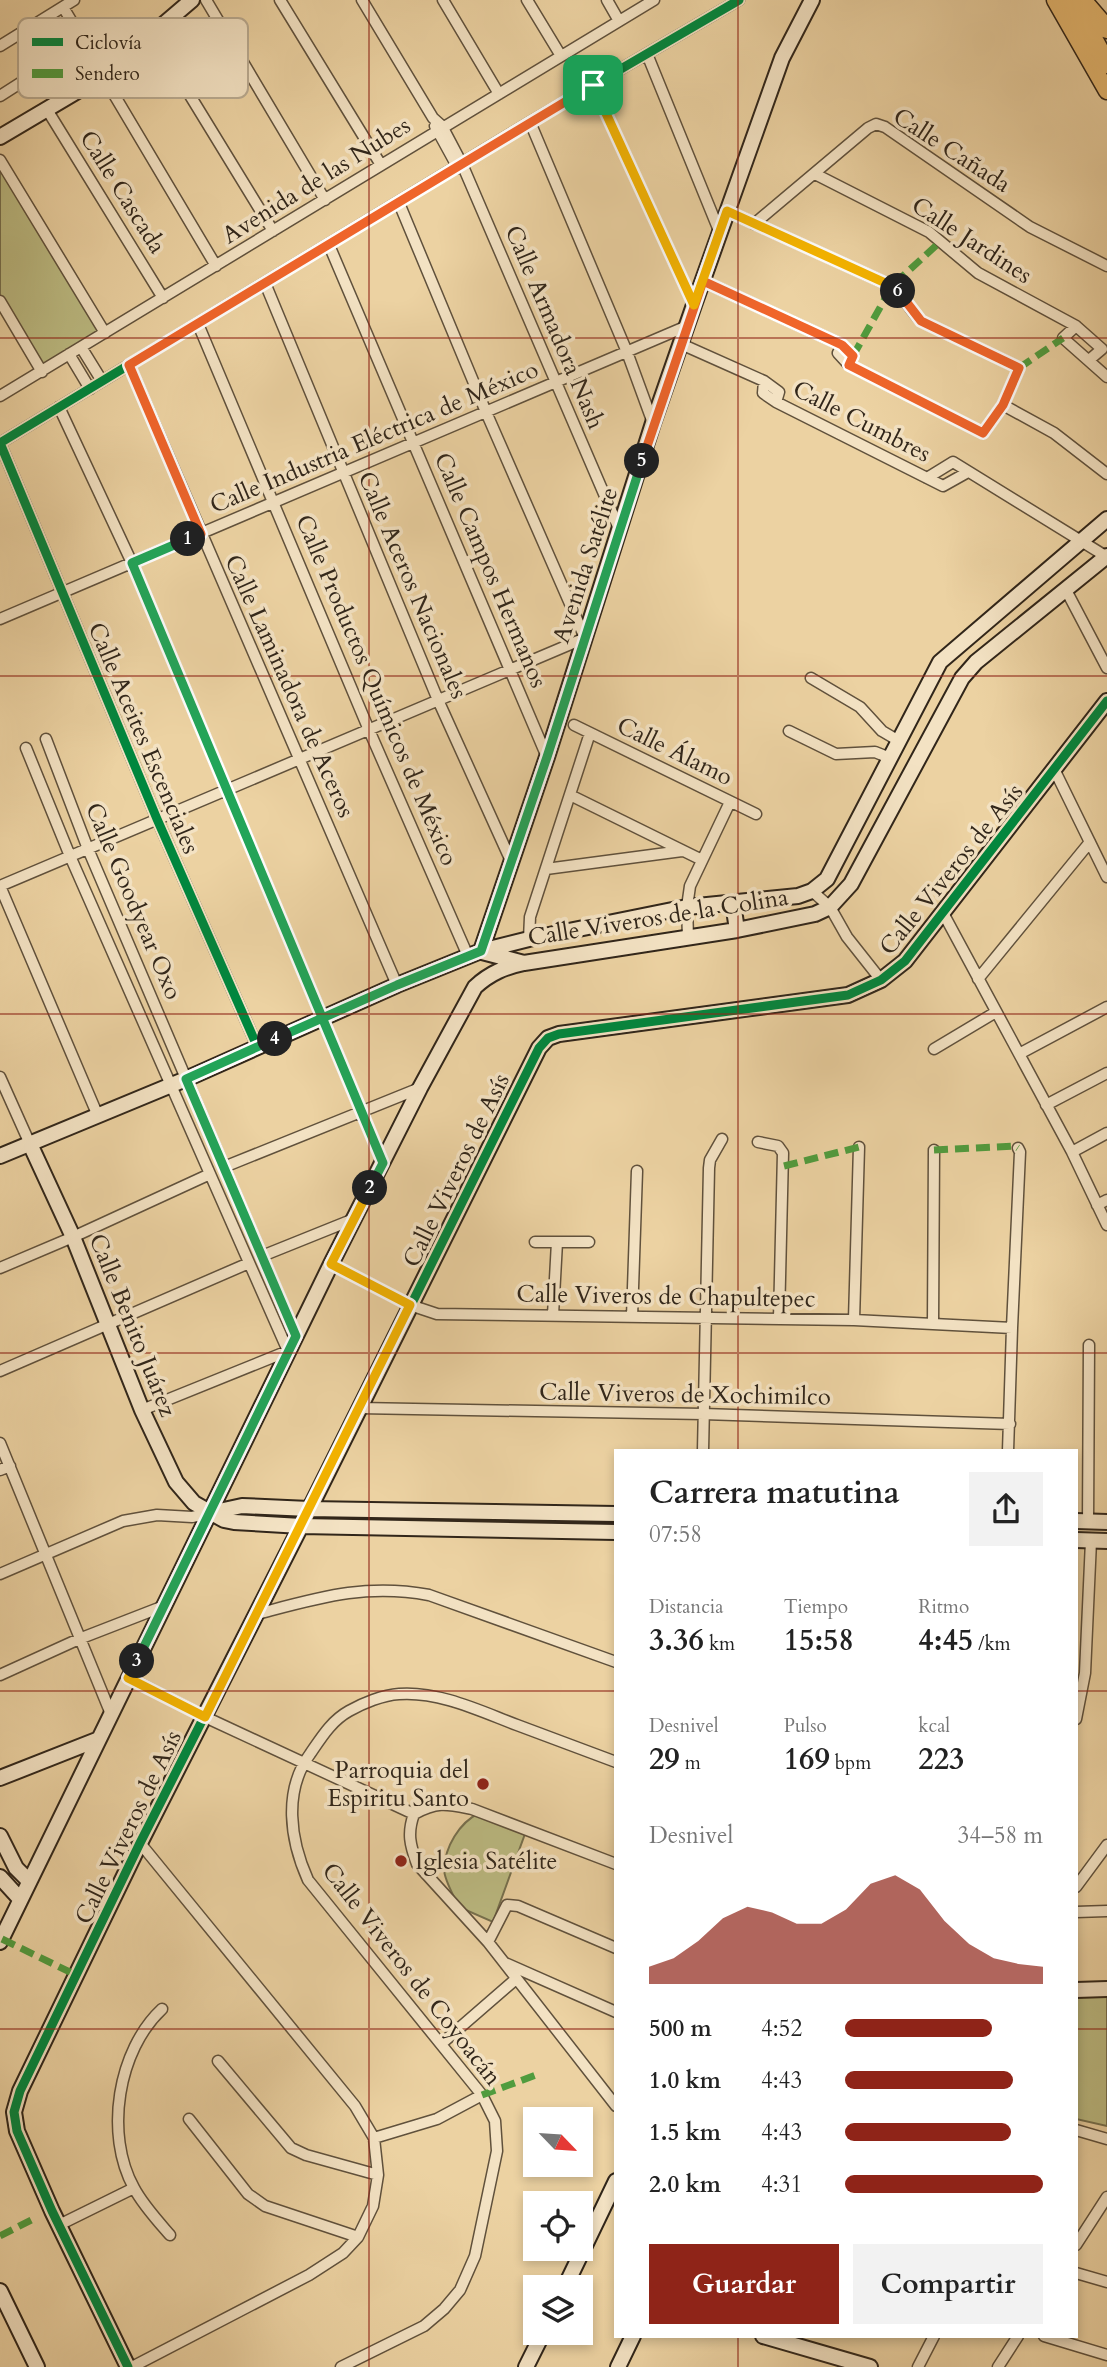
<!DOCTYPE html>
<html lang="es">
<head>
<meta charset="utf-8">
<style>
  body { margin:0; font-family:Cardo,serif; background:#f2f2f2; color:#222; height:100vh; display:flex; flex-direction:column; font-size:26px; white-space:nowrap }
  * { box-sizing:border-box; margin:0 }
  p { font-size:23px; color:#767676 }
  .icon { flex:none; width:38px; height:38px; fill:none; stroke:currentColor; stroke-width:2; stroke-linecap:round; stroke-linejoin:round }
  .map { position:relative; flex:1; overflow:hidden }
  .panel { position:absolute; left:614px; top:1449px; width:464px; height:889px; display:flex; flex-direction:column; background:#fff; border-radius:0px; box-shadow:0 4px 10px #0003 }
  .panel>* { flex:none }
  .needle { width:46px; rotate:115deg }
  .buttons { position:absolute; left:523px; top:2107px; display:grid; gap:14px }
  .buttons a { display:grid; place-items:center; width:70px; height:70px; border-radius:0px; background:#fff; box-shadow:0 4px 10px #0003; font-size:35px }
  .pin { position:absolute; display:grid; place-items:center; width:60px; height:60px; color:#fff; margin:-30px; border-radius:14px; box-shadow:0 4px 10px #0006 }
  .km { position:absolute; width:35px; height:35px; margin:-18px; border-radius:50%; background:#222; color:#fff; font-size:19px; line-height:35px; text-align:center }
  .round { display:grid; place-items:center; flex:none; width:74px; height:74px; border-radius:0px; background:#f2f2f2 }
  .headline { display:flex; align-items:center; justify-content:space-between; height:119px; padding:0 35px }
  h1 { font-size:32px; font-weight:700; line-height:52px }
  .figures { display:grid; grid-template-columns:repeat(3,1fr); gap:10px; height:119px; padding:7px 35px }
  .figures div { display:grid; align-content:center }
  .figures b { font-size:30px; font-weight:700 }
  .figures small { font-size:19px; font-weight:400 }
  .figures p { font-size:19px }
  .chart { height:196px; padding:14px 35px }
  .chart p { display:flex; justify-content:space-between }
  .chart svg { width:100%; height:126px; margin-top:7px; fill:#8f2418; opacity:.7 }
  .button { display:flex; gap:14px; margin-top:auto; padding:14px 35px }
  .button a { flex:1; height:80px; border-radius:0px; background:#8f2418; color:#fff; font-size:28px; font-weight:700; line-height:80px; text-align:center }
  .button a+a { background:#f2f2f2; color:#222 }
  ul { padding:0 35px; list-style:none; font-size:23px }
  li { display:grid; grid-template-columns:112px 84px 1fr; align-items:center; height:52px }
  li i { height:18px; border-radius:9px; background:#8f2418 }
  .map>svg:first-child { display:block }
</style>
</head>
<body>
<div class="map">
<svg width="1107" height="2367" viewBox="0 0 1107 2367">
  <rect width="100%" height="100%" fill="#ecd2a2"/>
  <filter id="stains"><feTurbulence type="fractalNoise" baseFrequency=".00286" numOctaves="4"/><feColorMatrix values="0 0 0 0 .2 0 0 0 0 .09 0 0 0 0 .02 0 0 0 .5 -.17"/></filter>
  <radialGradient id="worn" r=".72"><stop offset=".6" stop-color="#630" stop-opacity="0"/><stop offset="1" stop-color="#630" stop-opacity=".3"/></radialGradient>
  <path fill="#bcbb82" stroke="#76704e" stroke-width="2" d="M0,165L100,331L42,365L0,295Z
    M479,1813L526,1831L493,1922L459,1907C454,1896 444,1880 444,1869C445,1847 459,1823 479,1813Z
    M1076,1994H1107V2126L1076,2119Z"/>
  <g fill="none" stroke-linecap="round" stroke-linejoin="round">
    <defs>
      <path id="street" d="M206,0L325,200
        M280,0L381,165
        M362,0L433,118L442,126L462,164L620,531
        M443,0L499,94
        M527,0L561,56
        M607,0L619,21
        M63,7L84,42
        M153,35L273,231
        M0,46L74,0
        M647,54L720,233
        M103,76L216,266
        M593,85L694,305
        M0,96L100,32
        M46,108L163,298
        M530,122L627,352L653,423
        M435,126L458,168
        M0,160L105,333
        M815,174L929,232L978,273L1076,326L1102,349L1089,360
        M727,211L892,286C904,297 910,310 921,321L1019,368L1003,405L983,433L849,365L838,353L842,345
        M754,224L868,128L876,124L885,127L1030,227L1107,266
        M329,245L547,757
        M703,281L842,345L853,356L849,365
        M265,283L438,700L511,861
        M0,301L42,372
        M198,324L369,730L468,956
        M1076,326L1063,338L1107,377
        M681,344L764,381L779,392L776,402
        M81,347L102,381
        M69,354L90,389
        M129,365L397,985
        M764,381L763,393L776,402L943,486L968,472
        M0,396L654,0
        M1003,405L1054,433L1107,474
        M59,407L132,563L383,1163
        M927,478L953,462L1107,557
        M1066,590L1107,668
        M0,619L687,326
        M811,678L860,707L882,731L899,741
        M574,725L756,814
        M789,731L836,754L875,752L890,758
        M46,739L88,849L296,1336
        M26,748L70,856L288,1351L142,1410
        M1055,771L1107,877
        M570,795L702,860
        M546,869L682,851
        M812,891L830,907L847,937L881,980
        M942,911L1072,1152L1107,1225
        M688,937L687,907L690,886L730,802
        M529,939L530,917L590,733
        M978,979L1090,842
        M257,1046L157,819L0,443L530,122L739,0
        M934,1049L996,1012
        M1019,1054L1107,1007
        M0,1077L30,1144
        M1046,1105L1107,1073
        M98,1116L0,886L585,638L486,412L399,203
        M758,1142L778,1146L783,1153L779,1319
        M1072,1152L1107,1133
        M224,1167L420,1088
        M1097,1205L1107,1200
        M535,1242H589
        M262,1256L354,1219
        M331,1264L410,1305L437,1314L854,1320L1012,1328
        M0,1268L73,1237L210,1174
        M553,1315L557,1242
        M632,1317L637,1171
        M854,1320L859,1147
        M933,1324L934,1150
        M0,1371L249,1263
        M359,1408L703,1414L1010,1424
        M0,1443L111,1714
        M703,1451L709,1168L710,1160L722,1139
        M1008,1451L1012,1328L1020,1152L1018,1148
        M0,1470L10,1466
        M1088,1522L1089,1345
        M0,1574L123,1521L157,1515L192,1517L210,1513
        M257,1614C318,1598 365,1583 429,1595L616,1662
        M0,1675L79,1639L164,1606
        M129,1678L205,1717L414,1814
        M1076,1719L1085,1673L1091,1541
        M414,1814C407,1833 410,1845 417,1864L488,1942L616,2106
        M414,1814C438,1801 447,1804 472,1809L616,1864
        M1076,1887L1107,1845
        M1076,1912L1107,1911
        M488,1942L507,1905L518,1906L616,1948
        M505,1963L616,2012
        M162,2009C118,2050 104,2134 134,2188C143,2205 157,2220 170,2235
        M441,2044L516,1979
        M218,2061L291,2148L306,2155L378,2175
        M189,2119L248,2194L265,2206L358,2237
        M1076,2130L1107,2139
        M374,2138L437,2119L482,2095
        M59,2225L134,2188
        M1076,2245L1107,2197
        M1076,2273L1107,2282
        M1044,2336L1107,2355
        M132,2367L309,2275L343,2253L358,2237L373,2206L378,2175L374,2138L355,2106L140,1843
        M341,2367L424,2326L444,2309L460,2290L475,2256L497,2151L495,2121L482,2095L308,1880C290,1840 283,1791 310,1754C321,1738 331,1721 349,1711C363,1703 383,1695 399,1694C439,1691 480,1711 517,1725C550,1737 583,1750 616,1762
        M918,2367L934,2336
        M998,2367L1018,2336"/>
      <path id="secondary" d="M0,137L103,76L192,0
        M733,903L737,930
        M481,951L547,757L653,423L694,305L782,58L812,0
        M482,952L524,963L737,930L815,914L830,907L851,884L962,678L976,662L1107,556
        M30,1144L73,1237L142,1410L176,1482L194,1503L224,1520L234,1522L301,1526L616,1532
        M0,1156L186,1079L397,985L481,951L529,939L687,907L798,896L812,891L827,879L940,662L1107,519
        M210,1513L242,1506L309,1509L616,1514
        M1076,1521L1107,1522
        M1076,1540L1107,1541
        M0,1778L99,1739
        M0,1836L16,1868L29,1881
        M0,1877L20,1899
        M0,1942L331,1264L420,1088L475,987C490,973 505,967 524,963
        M1076,1990L1107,1989
        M565,2287L616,2181
        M0,2291L37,2367
        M763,2336L870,2367
        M128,2367L52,2211L17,2131L14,2112L20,2091L140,1843L301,1526L539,1048L548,1038L559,1034L848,995L881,980L905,961L1107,701
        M526,2367L543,2333
        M618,2367L633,2336"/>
      <path id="primary" d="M1055,0L1107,91"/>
      <path id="highway" d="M1072,0L1107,64
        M1082,0L1107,29"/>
    </defs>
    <use href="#street" stroke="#60513c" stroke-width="13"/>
    <use href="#secondary" stroke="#31261a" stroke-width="18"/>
    <use href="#primary" stroke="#31261a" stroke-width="19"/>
    <use href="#highway" stroke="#31261a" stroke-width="21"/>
    <use href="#street" stroke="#f3e2c3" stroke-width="10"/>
    <use href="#secondary" stroke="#f3e2c3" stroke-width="14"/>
    <use href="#primary" stroke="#e6b971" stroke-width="16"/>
    <use href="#highway" stroke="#e6b971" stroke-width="18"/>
    <path stroke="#509c3e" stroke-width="7" stroke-dasharray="14 7" stroke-linecap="butt" d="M853,356L892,286L941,241
      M1019,368L1063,338
      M934,1150L1015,1146L1018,1148
      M784,1166L859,1147
      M2,1939L76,1975
      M482,2095L536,2075
      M0,2236L37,2217"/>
    <defs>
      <path id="cycleway" d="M257,1046L157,819L0,443L530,122L739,0
        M128,2367L52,2211L17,2131L14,2112L20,2091L140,1843L301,1526L539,1048L548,1038L559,1034L848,995L881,980L905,961L1107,701"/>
    </defs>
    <use href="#cycleway" stroke="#f3e2c3" stroke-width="13"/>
    <use href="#cycleway" stroke="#00873e" stroke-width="9"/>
  </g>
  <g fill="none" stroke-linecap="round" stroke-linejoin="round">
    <defs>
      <path id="split-1" d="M188,539L201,534L129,365L593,85"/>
      <path id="split-2" d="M188,539L132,563L383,1163L370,1188"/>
      <path id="split-3" d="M137,1661L128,1678L205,1717L410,1305L331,1264L370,1188"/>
      <path id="split-4" d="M137,1661L296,1336L186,1079L275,1039"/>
      <path id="split-5" d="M275,1039L397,985L481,951L547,757L642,461"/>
      <path id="split-6" d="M642,461L703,281L842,345L853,356L849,365L983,433L1003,405L1019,368L921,321L898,291"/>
      <path id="split-7" d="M593,85L694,305L727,211L892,286L898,291"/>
    </defs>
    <use href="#split-1" stroke="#fff" stroke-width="14"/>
    <use href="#split-2" stroke="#fff" stroke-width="14"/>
    <use href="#split-3" stroke="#fff" stroke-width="14"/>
    <use href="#split-4" stroke="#fff" stroke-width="14"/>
    <use href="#split-5" stroke="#fff" stroke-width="14"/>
    <use href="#split-6" stroke="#fff" stroke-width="14"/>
    <use href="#split-7" stroke="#fff" stroke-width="14"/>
    <use href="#split-1" stroke="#f0652b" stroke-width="9"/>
    <use href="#split-2" stroke="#22a559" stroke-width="9"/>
    <use href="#split-3" stroke="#f5b400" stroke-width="9"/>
    <use href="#split-4" stroke="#22a559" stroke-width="9"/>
    <use href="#split-5" stroke="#22a559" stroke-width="9"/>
    <use href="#split-6" stroke="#f0652b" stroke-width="9"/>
    <use href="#split-7" stroke="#f5b400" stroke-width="9"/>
  </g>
  <path fill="none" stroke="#8f2418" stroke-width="2" stroke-opacity="0.55" d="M369,0V2367M738,0V1451M0,338H1107M0,676H1107M0,1014H1107M0,1353H1107M0,1691H616M1076,1691H1107M0,2029H616M1076,2029H1107M738,2336V2367"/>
  <g fill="#8f2418" stroke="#f3e2c3" stroke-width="2.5">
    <circle cx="483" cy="1784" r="7"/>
    <circle cx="401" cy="1861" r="7"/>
  </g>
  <g text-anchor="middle" stroke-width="7" stroke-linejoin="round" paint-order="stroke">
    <g font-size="24" fill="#31261a" stroke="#f3e2c3">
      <text transform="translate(952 150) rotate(33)" y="8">Calle Cañada</text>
      <text transform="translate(316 180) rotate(-32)" y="8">Avenida de las Nubes</text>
      <text transform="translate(123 192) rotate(58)" y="8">Calle Cascada</text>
      <text transform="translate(972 240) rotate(33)" y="8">Calle Jardines</text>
      <text transform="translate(555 327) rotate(67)" y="8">Calle Armadora Nash</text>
      <text transform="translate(862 421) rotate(27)" y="8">Calle Cumbres</text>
      <text transform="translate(374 437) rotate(-23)" y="8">Calle Industria Eléctrica de México</text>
      <text transform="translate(585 565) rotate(-72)" y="8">Avenida Satélite</text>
      <text transform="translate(491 570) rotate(67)" y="8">Calle Campos Hermanos</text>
      <text transform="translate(413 585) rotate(67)" y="8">Calle Aceros Nacionales</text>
      <text transform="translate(290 686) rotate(66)" y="8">Calle Laminadora de Aceros</text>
      <text transform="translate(377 690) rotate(67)" y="8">Calle Productos Químicos de México</text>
      <text transform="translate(144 738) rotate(67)" y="8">Calle Aceites Escenciales</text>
      <text transform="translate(675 751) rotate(26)" y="8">Calle Álamo</text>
      <text transform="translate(951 869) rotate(-51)" y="8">Calle Viveros de Asís</text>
      <text transform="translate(134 901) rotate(67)" y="8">Calle Goodyear Oxo</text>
      <text transform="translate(658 917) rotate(-9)" y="8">Calle Viveros de la Colina</text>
      <text transform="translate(456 1170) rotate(-64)" y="8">Calle Viveros de Asís</text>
      <text transform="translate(666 1296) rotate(1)" y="8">Calle Viveros de Chapultepec</text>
      <text transform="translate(133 1325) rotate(68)" y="8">Calle Benito Juárez</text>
      <text transform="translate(685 1394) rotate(1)" y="8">Calle Viveros de Xochimilco</text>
      <text transform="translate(128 1827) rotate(-64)" y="8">Calle Viveros de Asís</text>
      <text transform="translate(412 1974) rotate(52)" y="8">Calle Viveros de Coyoacán</text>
    </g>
    <g font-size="24" fill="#31261a" stroke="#f3e2c3" text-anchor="end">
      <text x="469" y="1778">Parroquia del<tspan x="469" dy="28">Espiritu Santo</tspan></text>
      <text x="415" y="1869" text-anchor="start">Iglesia Satélite</text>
    </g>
  </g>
  <rect x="18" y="18" width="230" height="80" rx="10" fill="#f3e2c3" stroke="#b9aa90" stroke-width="2"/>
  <rect x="32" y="38" width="31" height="8" fill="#00873e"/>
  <rect x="32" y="69" width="31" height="9" fill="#509c3e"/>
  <g font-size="19" fill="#31261a">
    <text x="75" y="49">Ciclovía</text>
    <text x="75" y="80">Sendero</text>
  </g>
  <rect width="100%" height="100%" filter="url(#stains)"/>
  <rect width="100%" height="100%" fill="url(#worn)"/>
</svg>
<div class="buttons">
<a><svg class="needle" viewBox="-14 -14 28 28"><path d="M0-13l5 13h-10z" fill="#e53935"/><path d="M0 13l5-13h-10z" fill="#767676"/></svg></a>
<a><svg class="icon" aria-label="locate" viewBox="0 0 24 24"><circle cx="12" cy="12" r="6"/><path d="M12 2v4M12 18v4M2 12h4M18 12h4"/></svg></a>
<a><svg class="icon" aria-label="layers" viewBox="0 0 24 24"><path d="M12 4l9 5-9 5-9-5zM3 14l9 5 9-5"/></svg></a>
</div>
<div class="pin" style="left:593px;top:85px;background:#1e9e55"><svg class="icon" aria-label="arrive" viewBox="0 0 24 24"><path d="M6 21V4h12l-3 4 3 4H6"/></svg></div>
<b class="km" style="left:188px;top:539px">1</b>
<b class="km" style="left:370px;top:1188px">2</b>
<b class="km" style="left:137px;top:1661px">3</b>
<b class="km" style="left:275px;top:1039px">4</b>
<b class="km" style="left:642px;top:461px">5</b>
<b class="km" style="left:898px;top:291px">6</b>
<section class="panel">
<div class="headline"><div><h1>Carrera matutina</h1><p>07:58</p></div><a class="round"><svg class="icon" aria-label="share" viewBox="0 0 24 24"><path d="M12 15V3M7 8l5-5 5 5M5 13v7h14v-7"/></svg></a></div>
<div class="figures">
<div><p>Distancia</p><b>3.36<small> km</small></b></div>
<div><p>Tiempo</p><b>15:58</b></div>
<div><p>Ritmo</p><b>4:45<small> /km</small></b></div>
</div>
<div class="figures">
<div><p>Desnivel</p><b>29<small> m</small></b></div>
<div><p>Pulso</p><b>169<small> bpm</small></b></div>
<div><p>kcal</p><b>223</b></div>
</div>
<div class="chart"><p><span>Desnivel</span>34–58 m</p>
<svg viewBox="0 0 160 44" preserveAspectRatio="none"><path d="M0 44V38L10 35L20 29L30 21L40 17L50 19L60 23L70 23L80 18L90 9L100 6L110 11L120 22L130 30L140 35L150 37L160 38V44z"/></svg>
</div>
<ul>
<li><b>500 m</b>4:52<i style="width:74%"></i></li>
<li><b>1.0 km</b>4:43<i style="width:85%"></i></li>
<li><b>1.5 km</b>4:43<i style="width:84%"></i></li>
<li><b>2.0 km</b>4:31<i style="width:100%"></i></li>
</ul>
<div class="button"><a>Guardar</a><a>Compartir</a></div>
</section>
</div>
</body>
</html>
